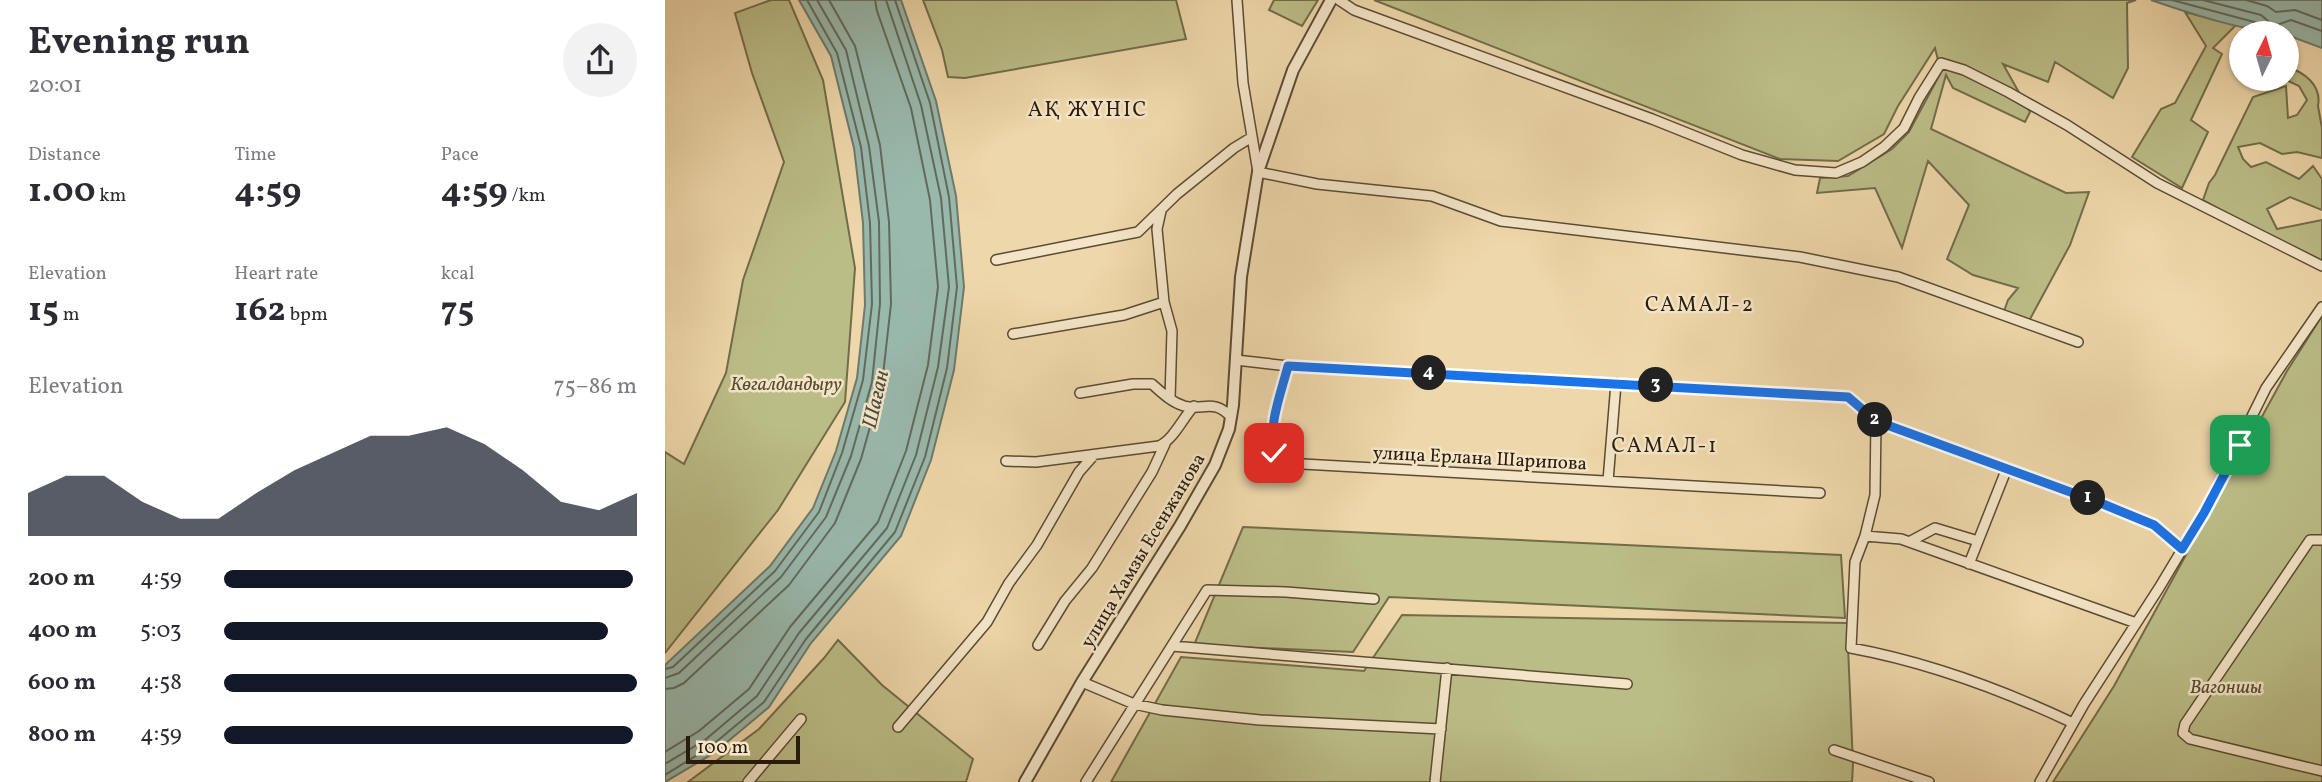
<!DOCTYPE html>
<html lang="en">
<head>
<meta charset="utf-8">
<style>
  body { margin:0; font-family:Vollkorn,serif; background:#f2f2f3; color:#2b2b33; height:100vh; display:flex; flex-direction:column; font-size:26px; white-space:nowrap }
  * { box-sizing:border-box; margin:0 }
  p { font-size:23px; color:#7c7c81 }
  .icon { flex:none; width:38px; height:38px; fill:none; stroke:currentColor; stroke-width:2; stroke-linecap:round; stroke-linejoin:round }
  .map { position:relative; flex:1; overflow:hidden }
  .drawer { display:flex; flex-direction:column; background:#fff; width:665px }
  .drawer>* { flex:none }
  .needle { width:46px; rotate:5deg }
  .fabs { position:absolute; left:1564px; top:21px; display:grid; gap:14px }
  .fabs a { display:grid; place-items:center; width:70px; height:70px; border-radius:50%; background:#fff; box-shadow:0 2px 5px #0004; font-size:35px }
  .scale { position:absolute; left:21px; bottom:18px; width:114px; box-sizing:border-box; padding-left:7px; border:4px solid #2a1c0c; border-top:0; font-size:19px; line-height:24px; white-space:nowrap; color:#2a1c0c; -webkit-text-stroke:5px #f4e5c8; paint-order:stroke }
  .pin { position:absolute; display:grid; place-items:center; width:60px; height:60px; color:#fff; margin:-30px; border-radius:14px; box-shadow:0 4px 10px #0006 }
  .km { position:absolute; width:35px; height:35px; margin:-18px; border-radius:50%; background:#222; color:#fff; font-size:19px; line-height:35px; text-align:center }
  .round { display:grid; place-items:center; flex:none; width:74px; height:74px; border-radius:37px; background:#f2f2f3 }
  .overview { display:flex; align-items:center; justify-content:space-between; height:119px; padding:0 28px }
  h1 { font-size:38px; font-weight:700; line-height:52px }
  .figures { display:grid; grid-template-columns:repeat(3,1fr); gap:10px; height:119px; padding:7px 28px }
  .figures div { display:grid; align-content:center }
  .figures b { font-size:35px; font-weight:700 }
  .figures small { font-size:19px; font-weight:400 }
  .figures p { font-size:19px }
  .chart { height:196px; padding:14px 28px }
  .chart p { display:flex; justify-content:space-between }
  .chart svg { width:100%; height:126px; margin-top:7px; fill:#111827; opacity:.7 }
  ul { padding:0 28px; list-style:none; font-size:23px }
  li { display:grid; grid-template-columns:112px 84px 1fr; align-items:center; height:52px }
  li i { height:18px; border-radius:9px; background:#111827 }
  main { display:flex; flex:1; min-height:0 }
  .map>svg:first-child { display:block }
</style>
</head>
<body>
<main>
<section class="drawer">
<div class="overview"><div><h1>Evening run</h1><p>20:01</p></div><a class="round"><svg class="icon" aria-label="share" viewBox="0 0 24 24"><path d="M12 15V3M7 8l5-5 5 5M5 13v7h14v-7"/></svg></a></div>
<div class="figures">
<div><p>Distance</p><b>1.00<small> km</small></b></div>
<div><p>Time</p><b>4:59</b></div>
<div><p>Pace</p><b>4:59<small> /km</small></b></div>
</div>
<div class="figures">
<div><p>Elevation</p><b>15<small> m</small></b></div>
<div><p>Heart rate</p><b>162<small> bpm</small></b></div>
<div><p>kcal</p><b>75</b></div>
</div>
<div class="chart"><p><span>Elevation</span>75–86 m</p>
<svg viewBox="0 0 160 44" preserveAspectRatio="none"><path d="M0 44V29L10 23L20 23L30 32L40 38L50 38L60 29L70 21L80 15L90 9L100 9L110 6L120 12L130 21L140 32L150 35L160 29V44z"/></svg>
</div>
<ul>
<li><b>200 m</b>4:59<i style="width:99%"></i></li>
<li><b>400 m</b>5:03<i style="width:93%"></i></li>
<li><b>600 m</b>4:58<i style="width:100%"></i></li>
<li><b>800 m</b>4:59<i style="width:99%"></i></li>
</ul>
</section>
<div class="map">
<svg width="1657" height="782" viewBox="0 0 1657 782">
  <rect width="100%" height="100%" fill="#eed7aa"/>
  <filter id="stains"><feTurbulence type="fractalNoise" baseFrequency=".00286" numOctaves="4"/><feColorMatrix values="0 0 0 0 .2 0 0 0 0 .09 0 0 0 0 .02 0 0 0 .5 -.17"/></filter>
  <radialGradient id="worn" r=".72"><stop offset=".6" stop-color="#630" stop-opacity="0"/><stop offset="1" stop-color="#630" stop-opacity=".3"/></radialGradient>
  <path fill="#bbbd87" stroke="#726c4a" stroke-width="2" d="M106,0H124L158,80L190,268L180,402L113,510L0,653V452L19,464L61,373L78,280L119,162L87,73L70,13Z
    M258,0H511L521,39L300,78L283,77L277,50Z
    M609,0H653L637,26L604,10Z
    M709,0H1471L1462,3L1463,68L1448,98L1390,62L1383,82L1338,64L1365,112L1360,122L1288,88L1281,75L1266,129L1401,193L1424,192L1405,245L1364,321L1338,314L1343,300L1353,288L1308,275L1282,259L1304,205L1263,161L1237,248L1210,188L1152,193L1155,178L1183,176L1227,149L1244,132L1276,72L1270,48L1233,106L1219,134L1173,161L1115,159Z
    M1520,12L1571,25L1548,48L1557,54L1526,120L1543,132L1517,188L1467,157L1496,109L1510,103L1541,46Z
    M1622,67C1639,72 1657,85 1653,106L1657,128V158L1632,152L1617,154L1595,143L1573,147L1578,159L1586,167L1601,162L1634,179L1648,166L1657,179V210L1625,197L1602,209L1612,229L1657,220V262L1646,260L1538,200L1544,183L1550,175L1588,97L1621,86L1623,118L1632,115L1642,100L1634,86L1619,79H1622Z
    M1657,316V782H1388L1449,686L1622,371Z
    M578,527L1176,555L1180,618L724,597L688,652L529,645Z
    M737,615L1182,623L1188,764L1187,782H446L516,657L699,671Z
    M173,640L217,685L308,759L301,782H23L94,729L159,658Z"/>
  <path fill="#99b9ad" stroke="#6d7a6d" stroke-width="2" d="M134,0H236L271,101L291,196L299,287L289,370L266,460L236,536L146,643L104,707L49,753L0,782V665L105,566L148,508L171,451L192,378L200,305L198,223L189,148L166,56Z
    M1486,0H1657V48L1622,35V33C1583,33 1524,13 1486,0Z"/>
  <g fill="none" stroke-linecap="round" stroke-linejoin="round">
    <path stroke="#626a5c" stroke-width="2" d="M1507,0L1593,23L1598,27L1599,33
      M1538,0L1596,15L1609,26L1626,20L1657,31
      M1581,0L1602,6L1611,12L1630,10L1657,20
      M0,669L8,667L110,571L154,512L177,453L198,380L207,304L205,223L196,147L172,53L142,0
      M0,678L14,673L116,577L161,517L186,456L207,382L215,304L214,222L204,146L181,50L152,0
      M0,689L9,688L19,683L124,585L170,523L196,459L217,384L226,304L224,222L215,145L190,46L164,0
      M0,752L34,731L84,689L125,627L213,522L241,451L263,365L273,287L265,200L246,108L212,11L210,0
      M0,764L40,740L92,696L134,633L222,528L251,455L273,367L284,287L276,198L256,105L221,0
      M0,775L45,747L99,702L141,639L230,532L260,457L282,368L292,287L284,197L265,103L230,0"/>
    <defs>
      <path id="minor" d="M572,0L578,83L593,172L652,184L767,196L836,221L1135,257L1233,277L1413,342
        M674,0L689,10L987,119L1077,155L1130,170L1171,173L1197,162L1219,147L1239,128L1254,98L1276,63L1299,70L1343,92L1402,125L1492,183L1657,266
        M496,211L492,229L499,302L507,331L505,399
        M331,260L473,232L512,194L569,148L587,137
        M348,334L459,315L499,302
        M571,360L623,366L1183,397L1211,421L1438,504L1488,525L1517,549
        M623,366C616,390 594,447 620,463L1155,493
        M415,393L468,384H487C496,392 506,402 519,406C539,411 548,398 566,417
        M1211,421L1210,495L1200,536L1190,562L1186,648C1262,662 1338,690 1408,723
        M341,461L371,462L494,446C509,439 517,419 529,406
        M943,481L951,383
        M1200,536L1236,539L1471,623
        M1657,540H1645L1520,724L1518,733L1525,739L1657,771
        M1244,542L1270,528L1313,541
        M1304,564L1342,468
        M373,645L400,601L427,568L487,472L500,444
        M507,646L962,684
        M417,682L469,704L497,710L595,720L776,729
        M233,727L322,622L344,583L372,545L414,472L429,455
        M1169,750L1264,782
        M83,782L136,719
        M421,782L542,590L621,592L709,599
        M770,782L782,668
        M1375,782L1419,704L1494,588L1539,513L1601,388L1657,307"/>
      <path id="tertiary" d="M360,782L417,682L515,526L550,465L564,429L568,405L576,277L593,172L628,70L666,0"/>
    </defs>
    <use href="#minor" stroke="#5b4b34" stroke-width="12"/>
    <use href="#tertiary" stroke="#5b4b34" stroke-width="14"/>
    <use href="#minor" stroke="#f4e5c8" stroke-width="9"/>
    <use href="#tertiary" stroke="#f4e5c8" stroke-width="10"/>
  </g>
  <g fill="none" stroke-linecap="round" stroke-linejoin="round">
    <defs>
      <path id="route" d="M609,453C603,425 616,393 623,366L1183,397L1211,421L1438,504L1489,525L1517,549L1539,513L1575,445"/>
    </defs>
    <use href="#route" stroke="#fff" stroke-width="14"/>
    <use href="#route" stroke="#1a73e8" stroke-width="9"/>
  </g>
  <g text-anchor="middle" stroke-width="5" stroke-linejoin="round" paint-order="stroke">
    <g font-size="19" font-style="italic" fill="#564c31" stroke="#f4e5c8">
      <text x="121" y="390">Көгалдандыру</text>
      <text x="1561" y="693">Вагоншы</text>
    </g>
    <g font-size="19" fill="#2a1c0c" stroke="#f4e5c8">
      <text transform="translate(815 457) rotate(3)" y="7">улица Ерлана Шарипова</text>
      <text transform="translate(477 550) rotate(-59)" y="7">улица Хамзы Есенжанова</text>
    </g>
    <g font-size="21" letter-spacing="2" fill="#2a1c0c" stroke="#f4e5c8">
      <text x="423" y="116">АҚ ЖҮНІС</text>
      <text x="1035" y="311">САМАЛ-2</text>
      <text x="1000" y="452">САМАЛ-1</text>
    </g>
    <g font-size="21" font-style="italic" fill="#4b4b3c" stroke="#f4e5c8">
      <text transform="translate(210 399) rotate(-77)" y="7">Шаған</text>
    </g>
  </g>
  <rect width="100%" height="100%" filter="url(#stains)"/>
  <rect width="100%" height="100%" fill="url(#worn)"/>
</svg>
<div class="fabs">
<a><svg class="needle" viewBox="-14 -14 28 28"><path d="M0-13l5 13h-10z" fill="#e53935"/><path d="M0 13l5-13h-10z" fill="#7c7c81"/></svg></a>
</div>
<div class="scale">100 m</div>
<div class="pin" style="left:1575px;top:445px;background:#1e9e55"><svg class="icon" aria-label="arrive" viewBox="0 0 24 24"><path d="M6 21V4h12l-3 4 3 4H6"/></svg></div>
<div class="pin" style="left:609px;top:453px;background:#d93025"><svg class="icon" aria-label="check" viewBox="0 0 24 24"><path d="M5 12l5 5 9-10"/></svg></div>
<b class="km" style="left:1423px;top:498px">1</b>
<b class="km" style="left:1210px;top:420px">2</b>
<b class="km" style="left:991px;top:385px">3</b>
<b class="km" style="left:764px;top:373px">4</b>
</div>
</main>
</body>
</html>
